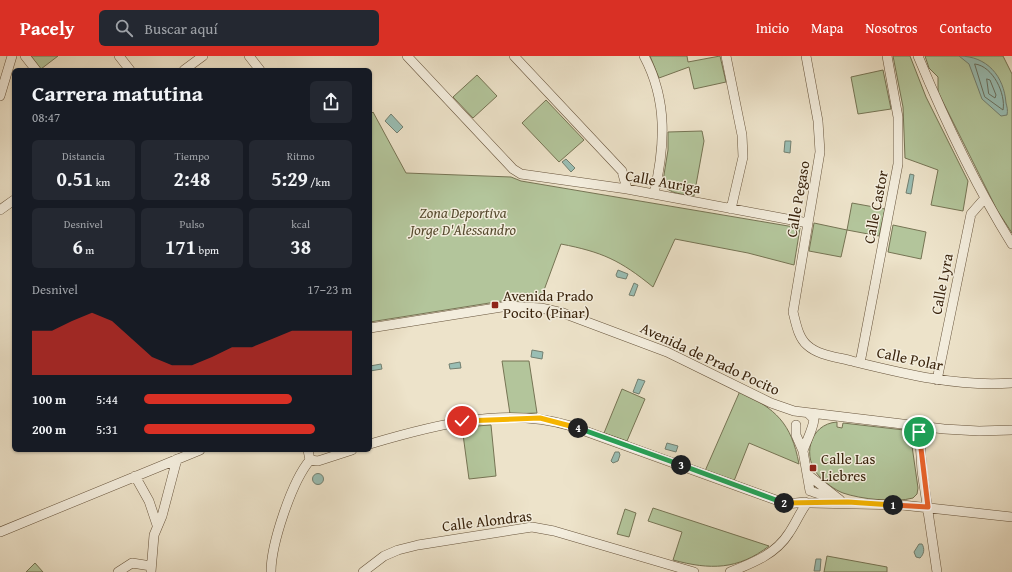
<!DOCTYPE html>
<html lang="es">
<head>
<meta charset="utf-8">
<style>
  body { margin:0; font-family:"Gentium Book Plus",serif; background:#242831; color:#f1f3f6; height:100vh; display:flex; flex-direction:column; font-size:15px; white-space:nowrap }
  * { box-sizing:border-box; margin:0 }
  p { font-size:13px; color:#9ea1a6 }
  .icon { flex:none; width:22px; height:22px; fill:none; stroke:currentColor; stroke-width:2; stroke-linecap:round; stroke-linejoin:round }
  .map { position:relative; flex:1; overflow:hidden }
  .drawer { position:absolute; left:12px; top:12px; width:360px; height:384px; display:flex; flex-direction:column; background:#171b24; border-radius:6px; box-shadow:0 1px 3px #0004 }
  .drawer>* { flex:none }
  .pin { position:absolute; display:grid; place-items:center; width:34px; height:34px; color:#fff; margin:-17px; border:2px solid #fff; border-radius:50%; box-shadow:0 1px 4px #0007 }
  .km { position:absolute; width:20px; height:20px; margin:-10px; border-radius:50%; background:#222; color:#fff; font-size:11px; line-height:20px; text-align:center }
  .round { display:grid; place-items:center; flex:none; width:42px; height:42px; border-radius:6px; background:#242831 }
  .overview { display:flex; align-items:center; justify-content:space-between; height:68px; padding:0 20px }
  h1 { font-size:22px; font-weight:800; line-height:30px }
  .stats { display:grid; grid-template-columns:repeat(3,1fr); gap:6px; height:68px; padding:4px 20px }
  .stats div { display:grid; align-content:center; border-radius:6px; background:#242831; text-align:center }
  .stats b { font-size:20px; font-weight:800 }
  .stats small { font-size:11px; font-weight:400 }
  .stats p { font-size:11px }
  .chart { height:112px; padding:8px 20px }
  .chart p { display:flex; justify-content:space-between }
  .chart svg { width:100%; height:72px; margin-top:4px; fill:#d93025; opacity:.7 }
  ul { padding:0 20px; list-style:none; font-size:13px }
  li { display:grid; grid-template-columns:64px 48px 1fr; align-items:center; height:30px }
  li i { height:10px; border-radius:5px; background:#d93025 }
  header { display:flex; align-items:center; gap:24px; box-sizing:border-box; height:56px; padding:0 20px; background:#d93025; color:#fff }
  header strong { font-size:19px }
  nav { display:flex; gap:22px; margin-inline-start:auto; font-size:14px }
  .search { width:280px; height:36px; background:#242831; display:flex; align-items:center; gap:10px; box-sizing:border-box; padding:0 14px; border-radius:6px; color:#9ea1a6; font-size:15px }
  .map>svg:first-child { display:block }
</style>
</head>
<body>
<header>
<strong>Pacely</strong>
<div class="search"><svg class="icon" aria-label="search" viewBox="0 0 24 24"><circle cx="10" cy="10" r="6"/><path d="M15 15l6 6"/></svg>Buscar aquí</div>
<nav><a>Inicio</a><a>Mapa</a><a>Nosotros</a><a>Contacto</a></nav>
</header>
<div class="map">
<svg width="1012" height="516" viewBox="0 0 1012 516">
  <rect width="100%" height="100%" fill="#ede3ca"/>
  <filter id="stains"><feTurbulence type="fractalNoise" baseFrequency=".005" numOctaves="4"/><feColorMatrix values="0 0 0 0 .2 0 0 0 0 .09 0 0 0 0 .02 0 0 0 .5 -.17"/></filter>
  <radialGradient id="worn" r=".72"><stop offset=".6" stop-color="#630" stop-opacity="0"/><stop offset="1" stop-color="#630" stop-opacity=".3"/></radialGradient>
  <path fill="#b3c59b" stroke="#767454" d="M31,0H58L41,13Z
    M650,0H687L688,6L720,0L726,26L694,33L689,11L659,22Z
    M893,0H910L926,41L968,125L963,155L931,149L938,114L905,102L903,51Z
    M925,0H1003L1012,18V177L997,154L938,36V21L929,12Z
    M883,14L891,53L858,58L851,21Z
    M477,19L497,40L473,62L453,41Z
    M546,44L584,84L559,106L522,67Z
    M373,56L406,117L511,121L521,125L800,172L794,209L748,197L675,183L653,231C620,204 602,196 561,188L540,245H502L370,266V59Z
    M702,75L704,85L694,140C684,138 664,138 663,125L668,94V76Z
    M852,147L885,153L879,180L847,174L841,201L809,195L814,167L847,174Z
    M893,169L926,176L921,203L888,196Z
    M502,305H529L537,357L510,358Z
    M622,333L645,343L627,385L604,377Z
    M740,335C776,354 791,366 799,408L749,387L734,425L705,415Z
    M837,366V371L842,372L843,367L904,374L911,383L918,432L917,438L913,442C896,447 860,443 843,437C835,434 826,427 820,421C801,402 809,368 837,366Z
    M491,369L496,420L469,423L462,371Z
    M653,452L769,490C738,514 710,514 673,504L682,476L648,465Z
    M625,453L636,457L629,481L617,478Z
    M827,500L887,511V516H824Z
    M35,507L43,516H26Z"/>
  <path fill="#99beb4" stroke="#738071" d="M959,0C987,0 1004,20 1006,47C1007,51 1008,54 1007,59L1001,60L982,43L969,8Z
    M391,58L403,71L397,77L385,65Z
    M785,85H791L790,97L784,96Z
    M566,103L575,112L571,116L562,106Z
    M910,118L914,119L911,138L906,137Z
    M618,214L628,218L626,223L617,221L616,219Z
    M634,227L638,229L634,240L629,239Z
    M532,294L543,296L542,303L531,301Z
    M460,306L461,312L450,313L449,308Z
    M381,308L382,313L370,315V310Z
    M638,323L645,325L639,338L633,336Z
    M667,387L678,390L676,396L665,393Z
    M615,396H619L620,399L618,405L613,407L611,405Z
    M312.5 423a5.5 5.5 0 1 1 11 0a5.5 5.5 0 1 1-11 0Z
    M919,488H922C925,493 924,498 920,502L916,501L914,496Z
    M816,503H821L820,515H814Z"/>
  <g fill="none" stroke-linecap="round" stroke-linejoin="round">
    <path stroke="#6a7160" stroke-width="1" d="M975,8C993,10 1006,38 1003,54L985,41Z
      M987,23L990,24L996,39L995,42L989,38Z"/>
    <defs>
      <path id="street" d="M25,0L36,14
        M119,0L130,14
        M249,0L260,14
        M407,0L513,113L521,118L627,133L808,167
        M514,0L622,115L627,133
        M644,0C668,45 665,90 654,138
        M726,0L742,79L743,101L731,153
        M806,0L818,65L820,96L793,256C796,267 798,281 807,289C819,300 838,301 852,305C905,318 957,331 1012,327
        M918,0C945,65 975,129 1012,188
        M184,14L203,0
        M0,40L12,0
        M0,154L14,144
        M370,272L508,250L541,252L563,257L667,296L771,347L794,355L944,373L979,375L1012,374
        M860,307L898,108V61L887,0
        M937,324L971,158L985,142
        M796,369V379L803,395L810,435
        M919,371L922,415L937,516
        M370,388C434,369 505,350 571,370L787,448L805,446
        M308,394L310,404
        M803,395C806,385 813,374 814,363L809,358
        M310,404L318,405L352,394
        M807,418L840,444
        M135,420L149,445L157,469
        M813,436L832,442
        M811,447L902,449L1012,461
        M0,476L200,394
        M118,516L132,507L151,510
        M151,516L154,479L162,460L177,403
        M271,516C271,488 292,425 310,404
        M363,516L384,500L398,494L418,489L532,471L554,475L694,516
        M730,516C753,507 776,498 789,477C796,467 800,456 807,447"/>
    </defs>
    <use href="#street" stroke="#67543c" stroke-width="10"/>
    <use href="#street" stroke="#f3eddd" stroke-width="9"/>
  </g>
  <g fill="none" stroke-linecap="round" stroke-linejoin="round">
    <defs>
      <path id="split-1" d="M893,449L928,451L919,376"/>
      <path id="split-2" d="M784,447L848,446L893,449"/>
      <path id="split-3" d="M681,409L784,447"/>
      <path id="split-4" d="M578,372L681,409"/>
      <path id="split-5" d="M462,365L540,362L578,372"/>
    </defs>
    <use href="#split-1" stroke="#fff" stroke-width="8"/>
    <use href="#split-2" stroke="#fff" stroke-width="8"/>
    <use href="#split-3" stroke="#fff" stroke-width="8"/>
    <use href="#split-4" stroke="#fff" stroke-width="8"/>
    <use href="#split-5" stroke="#fff" stroke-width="8"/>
    <use href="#split-1" stroke="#f0652b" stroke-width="5"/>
    <use href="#split-2" stroke="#f5b400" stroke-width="5"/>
    <use href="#split-3" stroke="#22a559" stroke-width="5"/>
    <use href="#split-4" stroke="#22a559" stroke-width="5"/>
    <use href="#split-5" stroke="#f5b400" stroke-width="5"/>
  </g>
  <g fill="#8f2418" stroke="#f3eddd" stroke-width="1.5">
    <rect x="491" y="245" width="8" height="8" rx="2"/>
    <rect x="809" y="408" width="8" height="8" rx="2"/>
  </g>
  <g text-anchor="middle" stroke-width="3" stroke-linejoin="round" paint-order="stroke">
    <g font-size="15" fill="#3a240d" stroke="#f3eddd">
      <text transform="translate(663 126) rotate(10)" y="5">Calle Auriga</text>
      <text transform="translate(798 143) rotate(-80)" y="5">Calle Pegaso</text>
      <text transform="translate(876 151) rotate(-79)" y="5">Calle Castor</text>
      <text transform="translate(942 228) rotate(-79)" y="5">Calle Lyra</text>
      <text transform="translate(710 303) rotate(25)" y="5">Avenida de Prado Pocito</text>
      <text transform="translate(910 303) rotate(12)" y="5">Calle Polar</text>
      <text transform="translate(487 465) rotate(-7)" y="5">Calle Alondras</text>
    </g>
    <g font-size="15" font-style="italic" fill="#584c30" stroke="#f3eddd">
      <text x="463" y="162">Zona Deportiva<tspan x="463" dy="17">Jorge D'Alessandro</tspan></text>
    </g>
    <g font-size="15" fill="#3a240d" stroke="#f3eddd" text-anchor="start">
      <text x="503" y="245">Avenida Prado<tspan x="503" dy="17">Pocito (Pinar)</tspan></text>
      <text x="821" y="408">Calle Las<tspan x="821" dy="17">Liebres</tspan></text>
    </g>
  </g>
  <rect width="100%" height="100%" filter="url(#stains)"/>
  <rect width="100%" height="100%" fill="url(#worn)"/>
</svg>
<div class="pin" style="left:919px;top:376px;background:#1e9e55"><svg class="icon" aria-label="arrive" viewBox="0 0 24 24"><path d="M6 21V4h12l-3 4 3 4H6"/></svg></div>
<div class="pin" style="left:462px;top:365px;background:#d93025"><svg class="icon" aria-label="check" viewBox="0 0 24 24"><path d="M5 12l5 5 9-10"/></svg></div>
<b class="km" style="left:893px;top:449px">1</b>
<b class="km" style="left:784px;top:447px">2</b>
<b class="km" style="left:681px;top:409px">3</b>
<b class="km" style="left:578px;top:372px">4</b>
<section class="drawer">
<div class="overview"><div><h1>Carrera matutina</h1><p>08:47</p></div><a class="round"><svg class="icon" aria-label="share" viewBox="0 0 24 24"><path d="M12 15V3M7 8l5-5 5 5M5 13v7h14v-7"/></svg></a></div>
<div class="stats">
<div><p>Distancia</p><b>0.51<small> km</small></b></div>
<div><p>Tiempo</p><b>2:48</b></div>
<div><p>Ritmo</p><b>5:29<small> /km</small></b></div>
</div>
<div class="stats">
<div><p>Desnivel</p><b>6<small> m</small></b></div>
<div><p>Pulso</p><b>171<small> bpm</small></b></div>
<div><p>kcal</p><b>38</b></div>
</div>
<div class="chart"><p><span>Desnivel</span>17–23 m</p>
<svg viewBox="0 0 160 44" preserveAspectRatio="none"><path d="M0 44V17L10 17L20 11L30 6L40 11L50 22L60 33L70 38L80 38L90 33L100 27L110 27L120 22L130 17L140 17L150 17L160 17V44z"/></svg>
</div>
<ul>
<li><b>100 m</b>5:44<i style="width:71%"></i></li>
<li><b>200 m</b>5:31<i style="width:82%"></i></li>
</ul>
</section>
</div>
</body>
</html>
